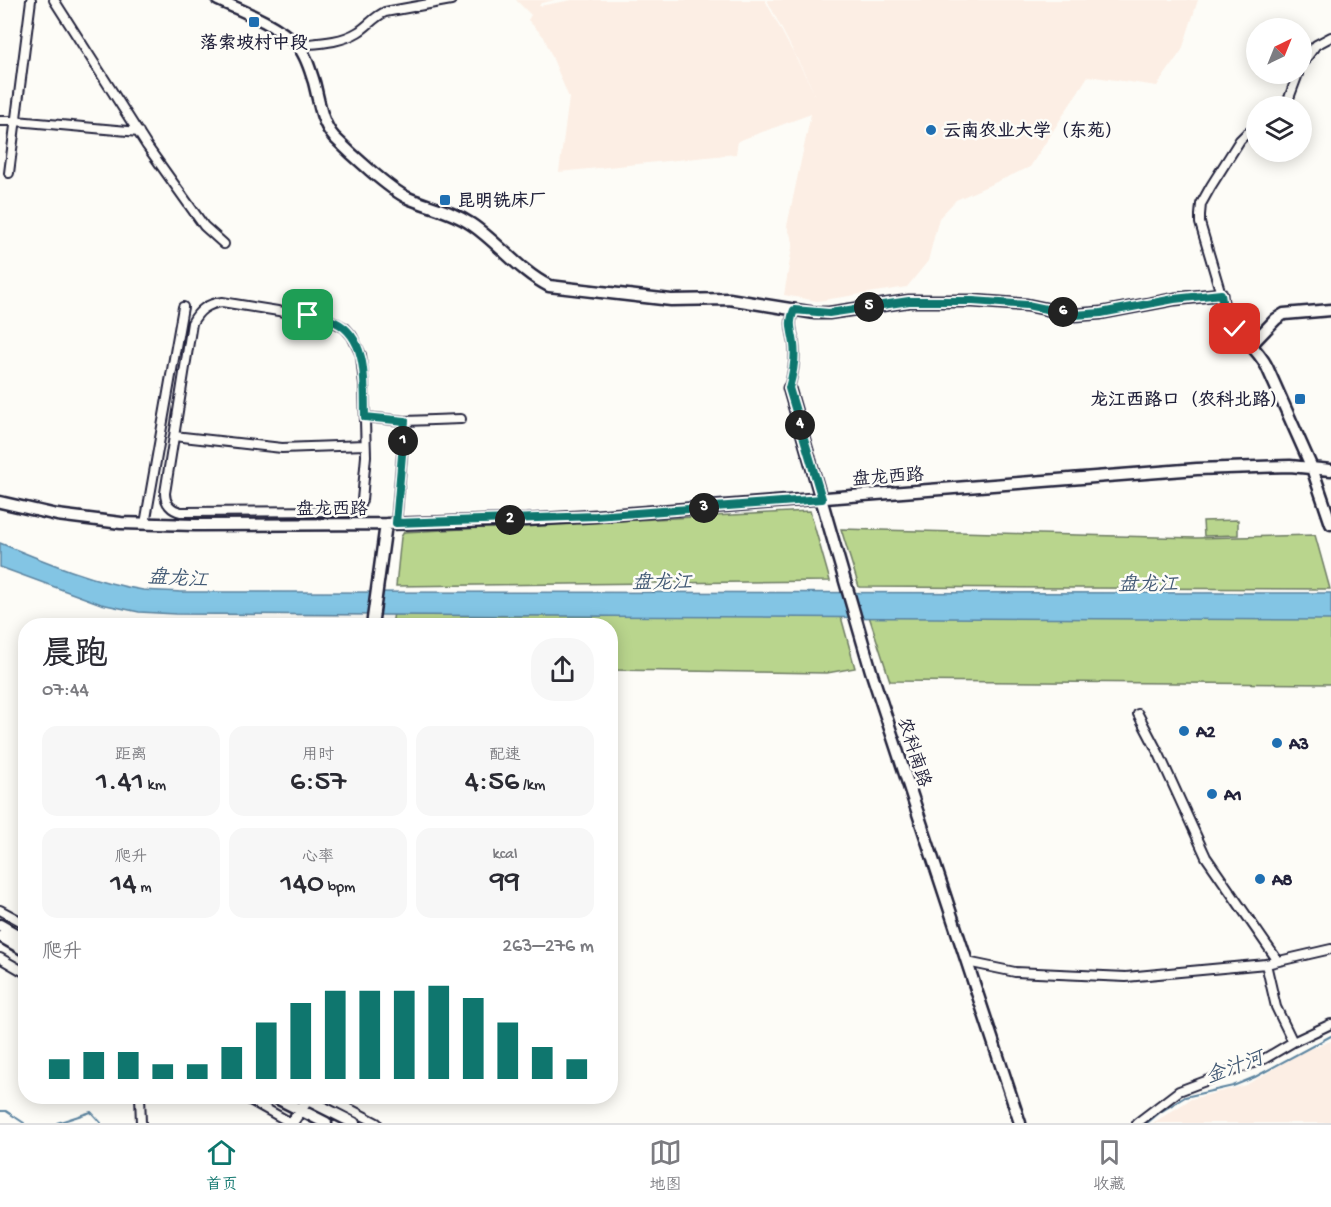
<!DOCTYPE html>
<html lang="zh">
<head>
<meta charset="utf-8">
<style>
  body { margin:0; font-family:"Gochi Hand","LXGW WenKai TC",sans-serif; background:#f7f7f7; color:#2b2b33; height:100vh; display:flex; flex-direction:column; font-size:22px; white-space:nowrap }
  * { box-sizing:border-box; margin:0 }
  p { font-size:20px; color:#7c7c81 }
  .icon { flex:none; width:33px; height:33px; fill:none; stroke:currentColor; stroke-width:2; stroke-linecap:round; stroke-linejoin:round }
  .map { position:relative; flex:1; overflow:hidden }
  .drawer { position:absolute; left:18px; top:618px; width:600px; height:486px; display:flex; flex-direction:column; background:#fff; border-radius:24px; box-shadow:0 3px 15px #0003 }
  .drawer>* { flex:none }
  .needle { width:39px; rotate:43deg }
  .controls { position:absolute; left:1246px; top:18px; display:grid; gap:12px }
  .controls a { display:grid; place-items:center; width:66px; height:66px; border-radius:50%; background:#fff; box-shadow:0 3px 15px #0003; font-size:30px }
  .pin { position:absolute; display:grid; place-items:center; width:51px; height:51px; color:#fff; margin:-26px; border-radius:12px; box-shadow:0 3px 9px #0006 }
  .km { position:absolute; width:30px; height:30px; margin:-15px; border-radius:50%; background:#222; color:#fff; font-size:16px; line-height:30px; text-align:center }
  .round { display:grid; place-items:center; flex:none; width:63px; height:63px; border-radius:24px; background:#f7f7f7 }
  .summary { display:flex; align-items:center; justify-content:space-between; height:102px; padding:0 24px }
  h1 { font-size:33px; font-weight:600; line-height:45px }
  .metrics { display:grid; grid-template-columns:repeat(3,1fr); gap:9px; height:102px; padding:6px 24px }
  .metrics div { display:grid; align-content:center; border-radius:15px; background:#f7f7f7; text-align:center }
  .metrics b { font-size:30px; font-weight:600 }
  .metrics small { font-size:16px; font-weight:400 }
  .metrics p { font-size:16px }
  .chart { height:168px; padding:12px 24px }
  .chart p { display:flex; justify-content:space-between }
  .chart svg { width:100%; height:108px; margin-top:6px; stroke:#0f766e; stroke-width:6 }
  .tab-bar { display:flex; justify-content:space-around; align-items:center; height:84px; border-top:2px solid #e1e1e2; background:#fff; font-size:16px; color:#7c7c81 }
  .tab-bar a { display:grid; justify-items:center; gap:3px }
  .tab-bar .active { color:#0f766e }
  .map>svg:first-child { display:block }
</style>
</head>
<body>
<div class="map">
<svg width="1331" height="1123" viewBox="0 0 1331 1123">
  <rect width="100%" height="100%" fill="#fdfcf7"/>
  <filter id="ink" filterUnits="userSpaceOnUse"><feTurbulence type="fractalNoise" baseFrequency=".0167" numOctaves="2"/><feDisplacementMap in="SourceGraphic" scale="12" xChannelSelector="R" yChannelSelector="G"/><feConvolveMatrix kernelMatrix="1 2 1 2 8 2 1 2 1" color-interpolation-filters="sRGB"/></filter>
  <g filter="url(#ink)">
    <path fill="#fceee4" d="M516,0H555L541,3L539,6L572,0H765L815,94L767,0H1198L1182,50L1157,86L1088,76L1030,167L956,200L939,218L928,261L907,287L817,301L784,295L793,242L787,226L811,114L738,141L736,154L559,172L569,98L544,37L528,20L531,15Z
      M1331,1041V1123H1153L1191,1099L1246,1085L1304,1051Z"/>
    <path fill="#b9d58d" stroke="#6e7c64" stroke-width="1.5" d="M810,511L830,581L396,586L401,537L404,532Z
      M1238,520V535L1204,536L1203,521Z
      M841,529L1196,538L1315,535L1330,589L859,587Z
      M394,612L840,613L855,668L827,673L611,670L610,626H392Z
      M868,613L1331,616V684L890,681Z"/>
    <path fill="#83c5e4" stroke="#5c84a0" stroke-width="1.5" d="M0,543C46,562 94,582 143,590C156,591 168,591 181,592L1331,593V620L176,614L139,612L101,604L0,567Z"/>
    <g fill="none" stroke-linecap="round" stroke-linejoin="round">
      <path stroke="#5c84a0" stroke-width="2" d="M0,1111H6L24,1123
        M57,1123L91,1112L101,1123
        M1147,1123L1159,1113L1185,1097L1233,1086L1255,1077L1331,1036"/>
      <defs>
        <path id="street" d="M54,0L147,146L204,226L224,244
          M298,45C318,43 340,43 358,32C368,26 374,17 385,12L451,0
          M1302,64L1316,45L1331,37
          M1286,106L1298,74
          M0,121H16L139,132
          M9,173L31,0
          M1221,294L1200,223V215L1201,204L1211,186L1240,140L1246,134L1257,128
          M222,302L328,319L345,328L352,336L361,355L364,385L366,456L362,500L360,505L354,511L181,512C171,510 165,503 165,493L192,323C199,310 207,304 222,302Z
          M789,388C793,374 796,359 794,344C792,328 788,326 794,310
          M365,417L405,421L461,419
          M174,436L282,448L365,445
          M396,523L405,421
          M145,524L183,307
          M1138,714L1160,756L1206,857L1278,961
          M0,910L26,924
          M0,958L26,973
          M967,962L1015,972L1126,977L1266,964L1331,949
          M1266,964L1276,1007L1293,1042
          M140,1096L141,1123
          M243,1096L291,1123
          M325,1096L377,1123
          M1137,1123L1179,1091L1264,1059L1293,1042L1331,1024"/>
        <path id="secondary" d="M218,0C245,12 276,24 297,45C306,54 310,70 314,82C319,101 321,122 334,137C350,153 389,189 408,198C429,207 452,211 471,224C498,242 519,271 549,286L671,300L729,299L815,313H829L909,301H973L1027,305L1075,315L1101,313L1175,299L1221,294C1222,327 1253,339 1267,367L1312,468L1331,524
          M1252,344L1276,319L1284,314L1331,310
          M789,388L871,671L1020,1123
          M0,502L57,515L121,523L195,525L386,524L526,520L596,516L1197,469L1290,466L1331,470
          M372,626L386,524
          M0,925L26,940
          M0,936L26,951
          M273,1096L326,1123
          M300,1096L354,1123
          M292,1123L304,1105"/>
      </defs>
      <use href="#street" stroke="#22223b" stroke-width="12"/>
      <use href="#secondary" stroke="#22223b" stroke-width="15"/>
      <use href="#street" stroke="#fdfcf7" stroke-width="8"/>
      <use href="#secondary" stroke="#fdfcf7" stroke-width="10"/>
    </g>
  </g>
  <g fill="none" stroke-linecap="round" stroke-linejoin="round" filter="url(#ink)">
    <defs>
      <path id="route" d="M308,315C317,317 327,318 335,322C369,338 364,386 365,417L405,421L396,523L596,516L822,499L789,388C793,374 796,359 794,344C792,328 788,326 794,310L829,313L909,301H973L1027,305L1075,315L1101,313L1174,299L1221,294L1224,314L1235,329"/>
    </defs>
    <use href="#route" stroke="#fff" stroke-width="12"/>
    <use href="#route" stroke="#0f766e" stroke-width="8"/>
  </g>
  <g fill="#1f6fb2" stroke="#fdfcf7" stroke-width="2">
    <rect x="248" y="16" width="12" height="12" rx="3"/>
    <circle cx="931" cy="130" r="6"/>
    <rect x="439" y="194" width="12" height="12" rx="3"/>
    <rect x="1294" y="393" width="12" height="12" rx="3"/>
    <circle cx="1184" cy="731" r="6"/>
    <circle cx="1277" cy="743" r="6"/>
    <circle cx="1212" cy="794" r="6"/>
    <circle cx="1260" cy="879" r="6"/>
  </g>
  <g text-anchor="middle" stroke-width="5" stroke-linejoin="round" paint-order="stroke">
    <g font-size="18" font-weight="bold" fill="#22223b" stroke="#fdfcf7" text-anchor="start">
      <text x="254" y="48" text-anchor="middle">落索坡村中段</text>
      <text x="943" y="136">云南农业大学（东苑）</text>
      <text x="457" y="206">昆明铣床厂</text>
      <text x="1288" y="405" text-anchor="end">龙江西路口（农科北路）</text>
      <text x="1196" y="737">A2</text>
      <text x="1289" y="749">A3</text>
      <text x="1224" y="800">A1</text>
      <text x="1272" y="885">A8</text>
    </g>
    <g font-size="18" fill="#22223b" stroke="#fdfcf7">
      <text transform="translate(888 476) rotate(-4)" y="6">盘龙西路</text>
      <text x="332" y="514">盘龙西路</text>
      <text transform="translate(915 752) rotate(72)" y="6">农科南路</text>
    </g>
    <g font-size="20" font-style="italic" fill="#445b76" stroke="#fdfcf7">
      <text transform="translate(178 577) rotate(4)" y="7">盘龙江</text>
      <text x="662" y="588">盘龙江</text>
      <text x="1148" y="590">盘龙江</text>
      <text transform="translate(1234 1066) rotate(-20)" y="7">金汁河</text>
    </g>
  </g>
</svg>
<div class="controls">
<a><svg class="needle" viewBox="-14 -14 28 28"><path d="M0-13l5 13h-10z" fill="#e53935"/><path d="M0 13l5-13h-10z" fill="#7c7c81"/></svg></a>
<a><svg class="icon" aria-label="layers" viewBox="0 0 24 24"><path d="M12 4l9 5-9 5-9-5zM3 14l9 5 9-5"/></svg></a>
</div>
<div class="pin" style="left:308px;top:315px;background:#1e9e55"><svg class="icon" aria-label="arrive" viewBox="0 0 24 24"><path d="M6 21V4h12l-3 4 3 4H6"/></svg></div>
<div class="pin" style="left:1235px;top:329px;background:#d93025"><svg class="icon" aria-label="check" viewBox="0 0 24 24"><path d="M5 12l5 5 9-10"/></svg></div>
<b class="km" style="left:403px;top:441px">1</b>
<b class="km" style="left:510px;top:520px">2</b>
<b class="km" style="left:704px;top:508px">3</b>
<b class="km" style="left:800px;top:425px">4</b>
<b class="km" style="left:869px;top:307px">5</b>
<b class="km" style="left:1063px;top:312px">6</b>
<section class="drawer">
<div class="summary"><div><h1>晨跑</h1><p>07:44</p></div><a class="round"><svg class="icon" aria-label="share" viewBox="0 0 24 24"><path d="M12 15V3M7 8l5-5 5 5M5 13v7h14v-7"/></svg></a></div>
<div class="metrics">
<div><p>距离</p><b>1.41<small> km</small></b></div>
<div><p>用时</p><b>6:57</b></div>
<div><p>配速</p><b>4:56<small> /km</small></b></div>
</div>
<div class="metrics">
<div><p>爬升</p><b>14<small> m</small></b></div>
<div><p>心率</p><b>140<small> bpm</small></b></div>
<div><p>kcal</p><b>99</b></div>
</div>
<div class="chart"><p><span>爬升</span>263–276 m</p>
<svg viewBox="0 0 160 44" preserveAspectRatio="none"><path d="M5 44V36M15 44V33M25 44V33M35 44V38M45 44V38M55 44V31M65 44V21M75 44V13M85 44V8M95 44V8M105 44V8M115 44V6M125 44V11M135 44V21M145 44V31M155 44V36"/></svg>
</div>
</section>
</div>
<nav class="tab-bar">
<a class="active"><svg class="icon" aria-label="home" viewBox="0 0 24 24"><path d="M3 11l9-7 9 7M6 9v11h12V9"/></svg>首页</a>
<a><svg class="icon" aria-label="map" viewBox="0 0 24 24"><path d="M3 6l6-2 6 2 6-2v14l-6 2-6-2-6 2zM9 4v14M15 6v14"/></svg>地图</a>
<a><svg class="icon" aria-label="saved" viewBox="0 0 24 24"><path d="M7 4h10v16l-5-4-5 4z"/></svg>收藏</a>
</nav>
</body>
</html>
